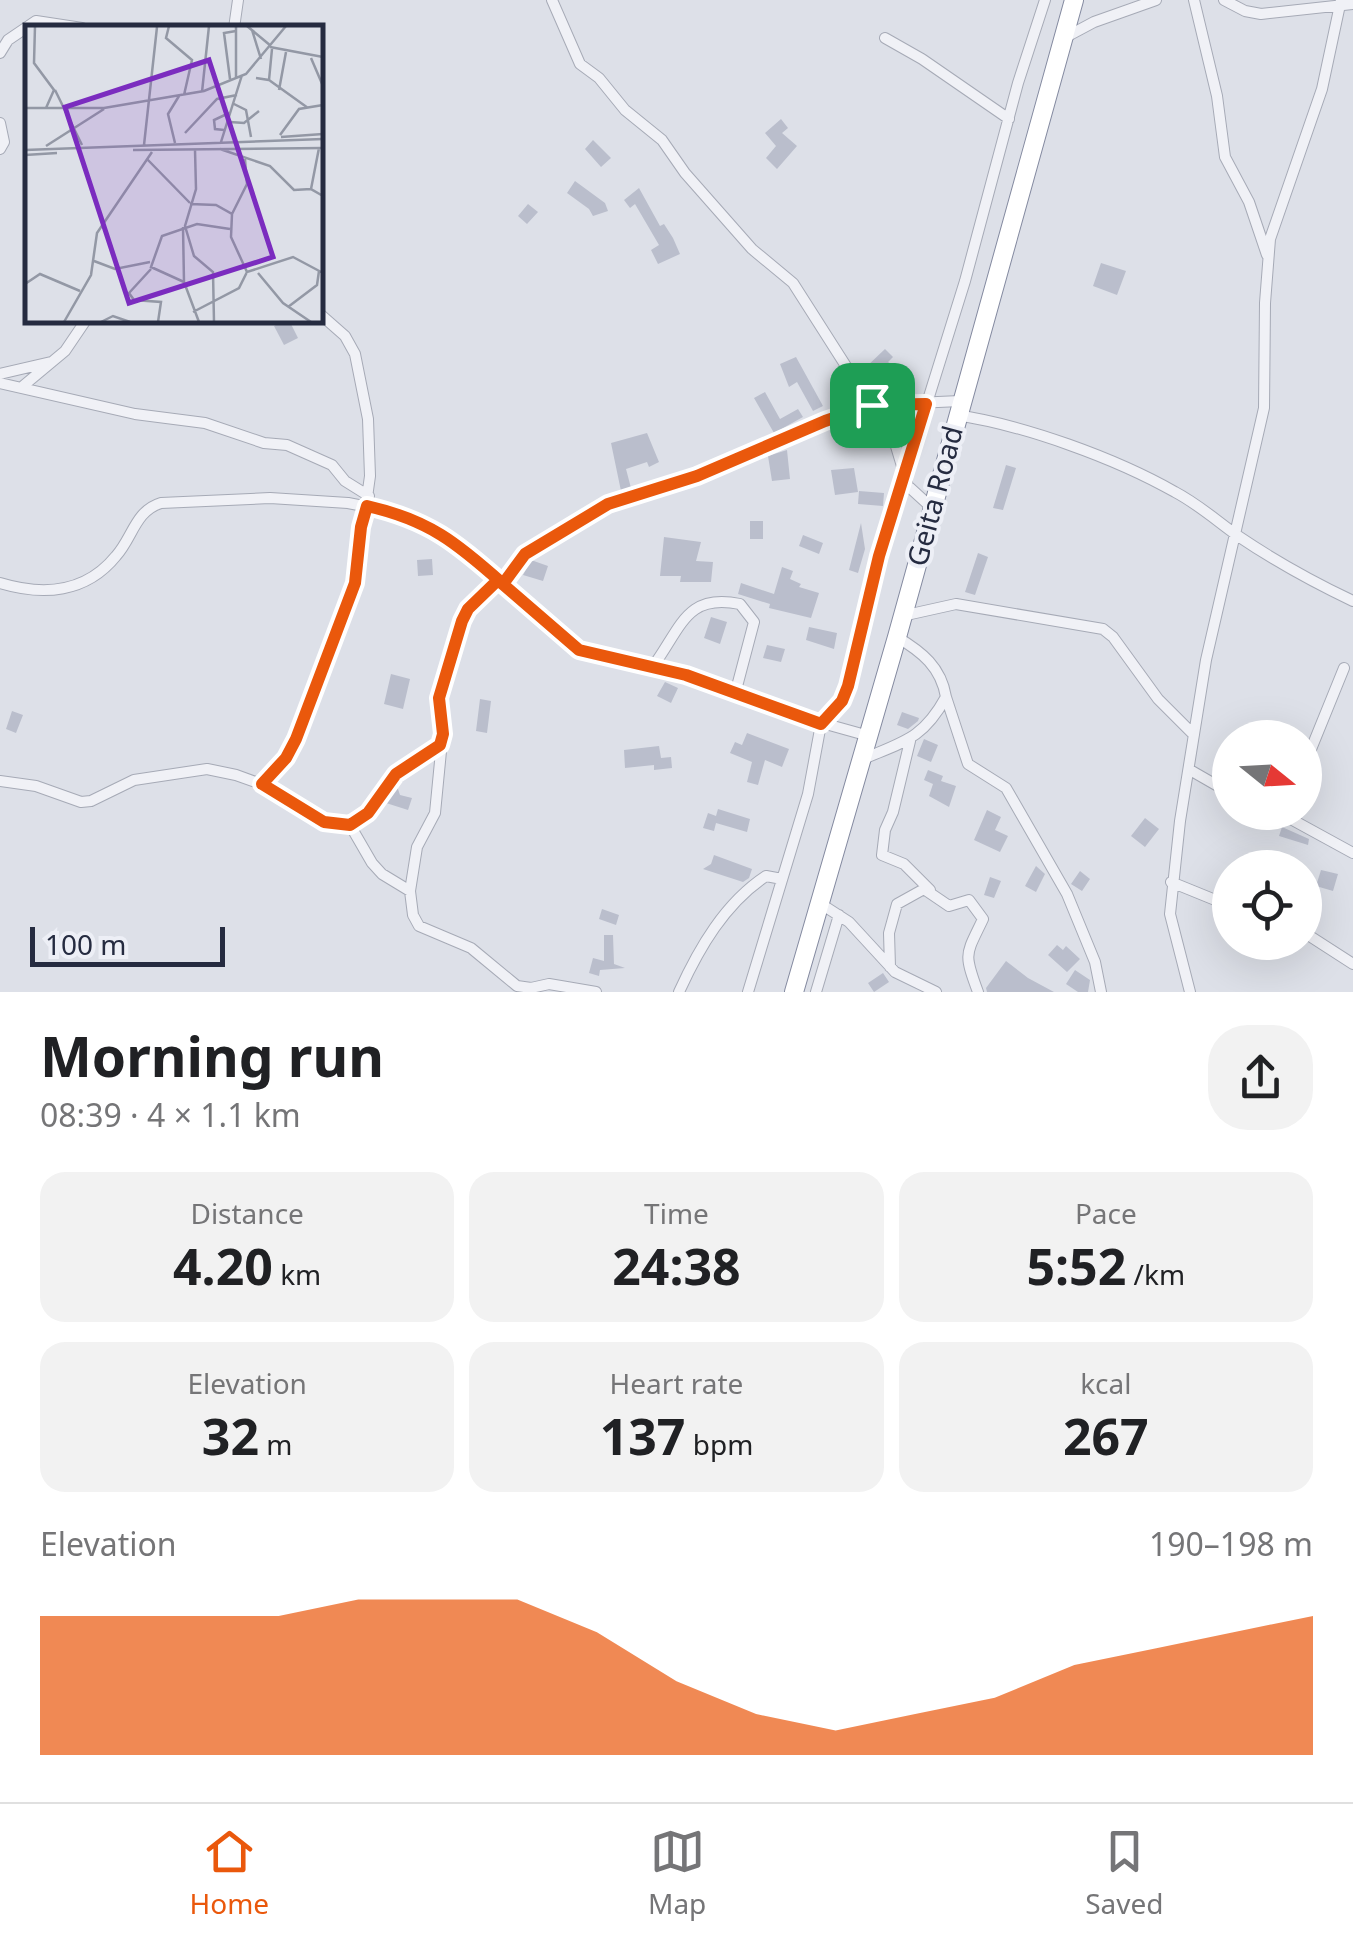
<!DOCTYPE html>
<html lang="en">
<head>
<meta charset="utf-8">
<style>
  body { margin:0; font-family:"Noto Sans",sans-serif; background:#f2f2f2; color:#202124; height:100vh; display:flex; flex-direction:column; font-size:38px; white-space:nowrap }
  * { box-sizing:border-box; margin:0 }
  p { font-size:32px; color:#757577 }
  .icon { flex:none; width:55px; height:55px; fill:none; stroke:currentColor; stroke-width:2; stroke-linecap:round; stroke-linejoin:round }
  .map { position:relative; height:992px; overflow:hidden }
  .side { display:flex; flex-direction:column; background:#fff; flex:1 }
  .side>* { flex:none }
  .needle { width:65px; rotate:108deg }
  .controls { position:absolute; left:1212px; top:720px; display:grid; gap:20px }
  .controls a { display:grid; place-items:center; width:110px; height:110px; border-radius:50%; background:#fff; box-shadow:0 10px 40px #0002; font-size:50px }
  .scale { position:absolute; left:30px; bottom:25px; width:195px; box-sizing:border-box; padding-left:10px; border:5px solid #252b40; border-top:0; font-size:28px; line-height:35px; white-space:nowrap; color:#252b40; -webkit-text-stroke:8px #edeff6; paint-order:stroke }
  .pin { position:absolute; display:grid; place-items:center; width:85px; height:85px; color:#fff; margin:-42px; border-radius:20px; box-shadow:0 5px 15px #0006 }
  .round { display:grid; place-items:center; flex:none; width:105px; height:105px; border-radius:40px; background:#f2f2f2 }
  .headline { display:flex; align-items:center; justify-content:space-between; height:170px; padding:0 40px }
  h1 { font-size:55px; font-weight:700; line-height:75px }
  .figures { display:grid; grid-template-columns:repeat(3,1fr); gap:15px; height:170px; padding:10px 40px }
  .figures div { display:grid; align-content:center; border-radius:25px; background:#f2f2f2; text-align:center }
  .figures b { font-size:50px; font-weight:700 }
  .figures small { font-size:28px; font-weight:400 }
  .figures p { font-size:28px }
  .chart { height:280px; padding:20px 40px }
  .chart p { display:flex; justify-content:space-between }
  .chart svg { width:100%; height:180px; margin-top:10px; fill:#ea580c; opacity:.7 }
  .menu { display:flex; justify-content:space-around; align-items:center; height:140px; border-top:2px solid #e0e0e0; background:#fff; font-size:28px; color:#757577 }
  .menu a { display:grid; justify-items:center; gap:5px }
  .menu .selected { color:#ea580c }
  .map>svg:first-child { display:block }
</style>
</head>
<body>
<div class="map">
<svg width="1353" height="992" viewBox="0 0 1353 992">
  <rect width="100%" height="100%" fill="#dde0e8"/>
  <path fill="#babecc" d="M781,119L788,128L782,133L797,146L777,169L766,158L776,146L765,133Z
    M593,140L611,158L601,167L585,149Z
    M575,181L605,203L608,211L593,216L589,209L567,193Z
    M639,188L660,226L664,224L673,238L680,254L658,264L651,250L659,245L635,204L630,208L624,200Z
    M528,204L538,212L527,224L518,216Z
    M1101,263L1126,271L1117,295L1093,286Z
    M285,320H289L298,338L284,345L274,326Z
    M885,349L893,357L888,362L899,370L882,396H875L870,387L872,384L864,378L868,372L865,368Z
    M796,357L823,406L813,411L797,382L789,387L780,364Z
    M765,392L780,419L798,409L803,417L774,433L754,398Z
    M647,433L659,462L649,467L647,462L626,469L631,488L621,491L611,443Z
    M787,450L790,479L772,481L768,456Z
    M1006,465L1016,468L1003,510L993,508Z
    M854,468L858,492L835,495L831,470Z
    M859,491L884,493L883,506L858,504Z
    M750,521H763V539H750Z
    M861,523L865,549L858,573L849,570Z
    M803,535L823,543L819,554L799,546Z
    M664,537L701,542L696,561L713,562L711,582H680L681,576H660Z
    M978,553L988,557L975,595L965,592Z
    M432,559L433,575L418,576L417,560Z
    M531,560L548,566L543,581L523,575Z
    M782,567L793,571L790,579L801,584L799,587L819,593L811,618L769,608L770,604L738,594L741,583L774,594Z
    M711,617L727,622L720,644L704,638Z
    M809,627L837,633L834,649L806,640Z
    M767,645L785,649L781,662L763,658Z
    M391,674L410,679L403,709L384,704Z
    M665,682L678,688L671,703L657,696Z
    M480,699L491,701L487,733L476,731Z
    M12,711L23,715L16,733L6,729Z
    M902,712L919,718L918,721L908,729L897,725Z
    M747,733L789,749L782,767L765,760L758,785L747,782L752,762L730,753L735,742L742,745Z
    M924,739L938,745L931,762L917,756Z
    M659,746L661,758L671,757L672,768L654,770V765L625,768L624,750Z
    M928,770L943,776L941,781L956,786L949,807L929,796L933,784L924,780Z
    M397,786L400,795L412,798L408,810L386,803Z
    M718,809L750,819L747,832L716,823L714,831L703,828L708,813L716,816Z
    M987,810L1001,817L995,830L1008,836L1000,852L974,840Z
    M1145,818L1159,829L1145,847L1131,836Z
    M1282,827L1309,839L1308,845L1279,836Z
    M714,855L752,869L749,878L743,882L703,869L711,864Z
    M1036,866L1045,874L1036,892L1025,886Z
    M1321,870L1338,874L1333,891L1316,886Z
    M1080,871L1090,879L1082,891L1071,884Z
    M990,877L1001,881L994,898L984,895Z
    M602,909L619,915L616,925L599,919Z
    M604,935H613L614,964L625,968L600,970L599,976L589,973L593,958L604,961Z
    M1057,945L1063,950L1066,946L1080,959L1067,972L1048,955Z
    M1006,961L1028,978L1054,992H987L986,988Z
    M1075,970L1090,980L1088,992H1078L1066,984Z
    M883,973L889,982L874,992L868,983Z"/>
  <g fill="none" stroke-linecap="round" stroke-linejoin="round">
    <defs>
      <path id="minor" d="M552,0L580,64L599,78L625,110L662,140L685,173L752,249L793,283L895,443L908,486L932,508
        M1194,0L1217,96L1225,157L1249,202L1267,255
        M1224,0L1245,11L1261,14L1353,4
        M234,28L238,0
        M885,38L922,59L1009,119
        M1064,38L1094,22L1156,0
        M0,53L8,40L36,21L82,28
        M0,123L4,142L0,149
        M0,374L51,362
        M0,383L135,414L205,423L264,443L287,445L332,465L345,481L369,496
        M23,386L65,351L86,320
        M956,415C1024,425 1115,458 1175,492C1198,504 1217,521 1238,536C1275,561 1313,582 1353,601
        M0,583C43,596 86,593 116,556C133,537 135,511 161,503L270,498L348,503L404,514L439,532L470,555L579,650L654,665L797,716L869,736
        M503,584L525,554L608,504L697,476L851,411L872,405L960,401
        M902,616L956,604L1103,629L1113,637L1158,699L1194,735
        M654,665C682,626 687,593 740,604L754,622L735,694
        M946,697L968,764L1006,788L1067,894L1095,962L1101,992
        M910,741L893,812L885,830L882,855L904,864L930,890
        M863,759C903,742 923,739 946,697C941,667 922,652 897,637
        M1305,764L1344,668
        M1190,770L1230,793
        M0,781L36,786L81,802L91,801L134,780L207,769L236,775L261,784L325,822L350,825L368,813L396,773L440,745L443,734L439,698L463,621L467,609L499,580
        M261,784L286,758L296,739L355,583L370,476L368,419L355,354L345,336L320,314
        M1278,812L1353,853
        M350,825L372,863L382,874L410,891L413,915L419,926L471,948L517,986L531,988L549,984L596,992
        M1171,882L1230,906
        M410,891L417,847L435,813L442,741
        M821,904L849,922L895,972L936,992
        M1305,933L1353,964
        M890,967L889,933L897,904L924,889L949,906L969,900L983,919C966,955 963,952 978,992
        M679,992C699,948 725,903 766,876L782,879
        M748,992L808,794L821,724L842,701L848,686L879,557L965,281L1018,83L1045,0
        M816,992L839,915
        M1190,992L1170,914L1180,821L1206,660L1264,408L1265,303L1270,239L1322,89L1341,0"/>
      <path id="trunk" d="M794,992L897,637L1074,0"/>
    </defs>
    <use href="#minor" stroke="#a6aab6" stroke-width="12"/>
    <use href="#trunk" stroke="#848aa0" stroke-width="20"/>
    <use href="#minor" stroke="#f0f1f6" stroke-width="10"/>
    <use href="#trunk" stroke="#fff" stroke-width="18"/>
  </g>
  <g fill="none" stroke-linecap="round" stroke-linejoin="round">
    <defs>
      <path id="route" d="M872,405L825,421L697,476L608,504L525,554L503,584C457,543 429,520 367,506L361,527L355,583L296,739L286,758L262,784L324,822L350,825L368,813L396,774L440,745L443,734L439,698L462,621L468,609L498,580L579,650L686,675L821,724L842,701L848,686L879,556L926,404L872,405"/>
    </defs>
    <use href="#route" stroke="#fff" stroke-width="20"/>
    <use href="#route" stroke="#ea580c" stroke-width="12"/>
  </g>
  <g text-anchor="middle" stroke-width="8" stroke-linejoin="round" paint-order="stroke">
    <g font-size="28" fill="#252b40" stroke="#edeff6">
      <text transform="translate(935 496) rotate(-75)" y="10">Geita Road</text>
    </g>
  </g>
  <g transform="translate(25 25)">
    <rect width="298" height="298" fill="#dde0e8"/>
    <path fill="none" stroke="#9398a5" stroke-width="2.5" d="M10,1L9,38L29,65L21,83M144,1L141,13L167,35L159,70M222,1L246,21M227,5L236,34M245,22L298,32M286,33L298,61M211,53V1M231,53L244,55L247,24M205,54L199,8L211,6M244,55L283,83M30,65L57,120M254,65L261,27M177,67L184,1M209,79L221,85L226,112M0,83H79L179,66L221,49L261,1M205,97L219,98L234,86M199,105L190,104L189,95L204,88M160,108L192,74L212,70M255,110L274,84L298,80M256,112L298,109M196,117L217,50M150,118L143,89L154,71M119,120L132,2M21,121L79,84M294,123L286,164L298,171M195,124L245,141L269,165L286,164M0,125L298,114M108,125L298,123M170,125L171,164L160,201L169,231L188,247L189,297M0,130L32,128M122,134L165,178M165,179L191,180L207,189L206,212L222,247L268,232L298,248M207,189L222,159L220,134M158,202L159,257L174,297M69,236L90,244L125,237M126,244L104,268L109,275L136,277L133,297M233,248L258,278L286,297M159,257L126,242L137,211L172,199L205,204M0,259L15,249L55,266M263,282L292,260L294,246M168,287L214,263L222,247M39,297L66,250L72,208L127,127M76,297L88,291L105,297"/>
    <path fill="#7b2cbf" fill-opacity="0.15" stroke="#7b2cbf" stroke-width="5" d="M184,35L248,232L104,278L40,82Z"/>
    <rect width="298" height="298" fill="none" stroke="#252b40" stroke-width="5"/>
  </g>
</svg>
<div class="controls">
<a><svg class="needle" viewBox="-14 -14 28 28"><path d="M0-13l5 13h-10z" fill="#e53935"/><path d="M0 13l5-13h-10z" fill="#757577"/></svg></a>
<a><svg class="icon" aria-label="locate" viewBox="0 0 24 24"><circle cx="12" cy="12" r="6"/><path d="M12 2v4M12 18v4M2 12h4M18 12h4"/></svg></a>
</div>
<div class="scale">100 m</div>
<div class="pin" style="left:872px;top:405px;background:#1e9e55"><svg class="icon" aria-label="arrive" viewBox="0 0 24 24"><path d="M6 21V4h12l-3 4 3 4H6"/></svg></div>
</div>
<section class="side">
<div class="headline"><div><h1>Morning run</h1><p>08:39 · 4 × 1.1 km</p></div><a class="round"><svg class="icon" aria-label="share" viewBox="0 0 24 24"><path d="M12 15V3M7 8l5-5 5 5M5 13v7h14v-7"/></svg></a></div>
<div class="figures">
<div><p>Distance</p><b>4.20<small> km</small></b></div>
<div><p>Time</p><b>24:38</b></div>
<div><p>Pace</p><b>5:52<small> /km</small></b></div>
</div>
<div class="figures">
<div><p>Elevation</p><b>32<small> m</small></b></div>
<div><p>Heart rate</p><b>137<small> bpm</small></b></div>
<div><p>kcal</p><b>267</b></div>
</div>
<div class="chart"><p><span>Elevation</span>190–198 m</p>
<svg viewBox="0 0 160 44" preserveAspectRatio="none"><path d="M0 44V10L10 10L20 10L30 10L40 6L50 6L60 6L70 14L80 26L90 34L100 38L110 34L120 30L130 22L140 18L150 14L160 10V44z"/></svg>
</div>
</section>
<nav class="menu">
<a class="selected"><svg class="icon" aria-label="home" viewBox="0 0 24 24"><path d="M3 11l9-7 9 7M6 9v11h12V9"/></svg>Home</a>
<a><svg class="icon" aria-label="map" viewBox="0 0 24 24"><path d="M3 6l6-2 6 2 6-2v14l-6 2-6-2-6 2zM9 4v14M15 6v14"/></svg>Map</a>
<a><svg class="icon" aria-label="saved" viewBox="0 0 24 24"><path d="M7 4h10v16l-5-4-5 4z"/></svg>Saved</a>
</nav>
</body>
</html>
